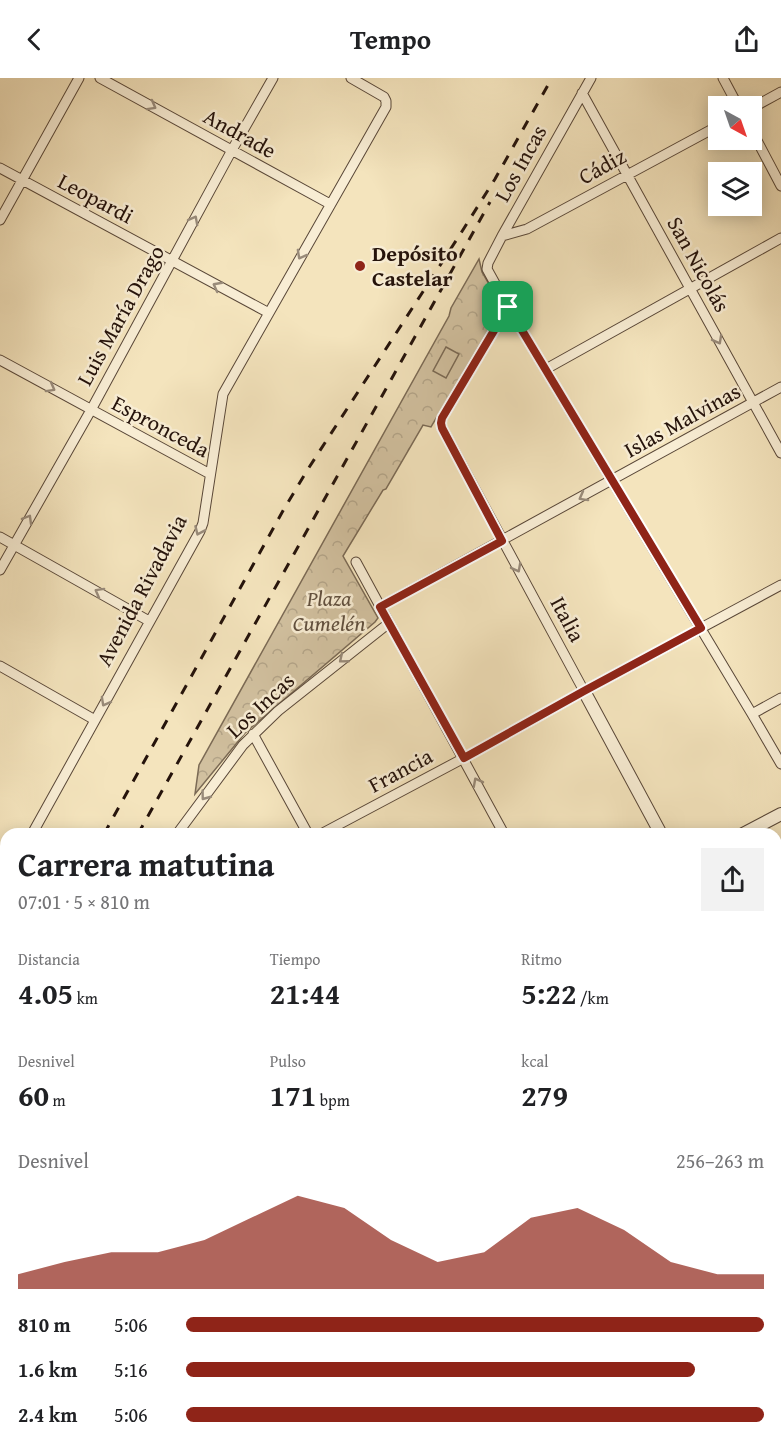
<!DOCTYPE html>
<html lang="es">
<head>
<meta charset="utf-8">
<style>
  body { margin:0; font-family:"Gentium Book Plus",serif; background:#f2f2f2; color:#202124; height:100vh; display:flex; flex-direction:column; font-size:22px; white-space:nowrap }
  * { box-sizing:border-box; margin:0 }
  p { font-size:20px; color:#757577 }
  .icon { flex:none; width:33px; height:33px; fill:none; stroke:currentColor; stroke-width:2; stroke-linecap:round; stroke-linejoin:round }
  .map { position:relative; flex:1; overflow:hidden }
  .details { position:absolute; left:0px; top:750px; width:782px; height:621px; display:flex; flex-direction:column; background:#fff; border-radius:18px 18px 0 0; box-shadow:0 3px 15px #0003 }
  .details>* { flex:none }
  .needle { width:39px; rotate:140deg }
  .controls { position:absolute; left:708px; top:18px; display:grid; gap:12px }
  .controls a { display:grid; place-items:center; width:54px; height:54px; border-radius:0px; background:#fff; box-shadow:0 3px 15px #0003; font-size:30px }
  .pin { position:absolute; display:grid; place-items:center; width:51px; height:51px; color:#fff; margin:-26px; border-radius:12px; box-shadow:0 3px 9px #0006 }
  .round { display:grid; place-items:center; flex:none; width:63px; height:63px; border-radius:0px; background:#f2f2f2 }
  .head { display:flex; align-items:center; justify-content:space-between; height:102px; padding:0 18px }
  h1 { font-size:33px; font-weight:800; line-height:45px }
  .metrics { display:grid; grid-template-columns:repeat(3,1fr); gap:9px; height:102px; padding:6px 18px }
  .metrics div { display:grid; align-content:center }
  .metrics b { font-size:30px; font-weight:800 }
  .metrics small { font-size:16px; font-weight:400 }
  .metrics p { font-size:16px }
  .chart { height:168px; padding:12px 18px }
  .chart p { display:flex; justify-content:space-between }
  .chart svg { width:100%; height:108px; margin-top:6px; fill:#8f2418; opacity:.7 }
  ul { padding:0 18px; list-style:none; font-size:20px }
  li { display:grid; grid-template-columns:96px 72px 1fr; align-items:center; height:45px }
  li i { height:15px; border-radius:8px; background:#8f2418 }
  header { display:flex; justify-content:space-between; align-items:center; height:78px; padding:0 18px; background:#fff; font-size:27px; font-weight:800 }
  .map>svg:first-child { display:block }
</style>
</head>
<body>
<header><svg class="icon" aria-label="back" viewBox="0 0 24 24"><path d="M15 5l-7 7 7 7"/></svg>Tempo<svg class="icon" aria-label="share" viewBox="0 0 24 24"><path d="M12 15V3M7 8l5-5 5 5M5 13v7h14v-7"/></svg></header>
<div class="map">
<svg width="781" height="1371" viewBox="0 0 781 1371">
  <defs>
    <pattern id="park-crowns" width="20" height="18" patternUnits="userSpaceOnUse" patternTransform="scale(1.5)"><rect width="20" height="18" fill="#d1c09f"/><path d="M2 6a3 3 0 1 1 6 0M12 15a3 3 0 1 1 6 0" fill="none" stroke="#b3a488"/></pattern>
  </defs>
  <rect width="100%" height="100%" fill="#f4e4bd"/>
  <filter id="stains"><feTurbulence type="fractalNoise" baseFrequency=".00333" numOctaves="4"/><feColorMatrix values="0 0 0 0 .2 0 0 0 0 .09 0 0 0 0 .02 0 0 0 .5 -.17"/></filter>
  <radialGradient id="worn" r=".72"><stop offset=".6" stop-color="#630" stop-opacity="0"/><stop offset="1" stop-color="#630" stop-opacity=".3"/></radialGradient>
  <path fill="url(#park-crowns)" stroke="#7b6a55" stroke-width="1.5" d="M479,181L482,194L502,229L431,349L423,347L386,411L383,412L343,478L378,540L375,544L245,655L195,716L199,687L449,238L451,230Z"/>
  <path fill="#d1c09f" stroke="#7b6a55" stroke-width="1.5" d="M446,269L459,276L446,300L433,293Z"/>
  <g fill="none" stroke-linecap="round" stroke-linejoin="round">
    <defs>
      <path id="minor" d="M100,0L330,126
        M591,0L502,158L488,185L487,191L508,229L752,636L781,686
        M723,0L738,28
        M582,15L781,375
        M752,30L781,14
        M752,53L781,108
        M0,90L269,235
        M0,142L79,0
        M502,158L527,151L718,48
        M508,229L442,340L441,345L442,350L584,613
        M0,282L210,396
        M546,291L781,160
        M0,459L149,543
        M356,484L504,756
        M0,492L91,332L232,72L273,0
        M380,529L781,309
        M0,588L95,642
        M752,636L781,620
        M253,656L308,756
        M32,756L200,453L203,445L223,316L386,29V23L384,19L351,0
        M177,756L243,667L278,633L389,545
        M321,756L464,680L584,613L781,507
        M0,815L6,804
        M776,1002L781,1000
        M776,1195L781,1192
        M776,1235L781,1244
        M0,1250L6,1261
        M68,1365L72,1371
        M322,1365L325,1371
        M654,1365L658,1371
        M129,1371L139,1365
        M473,1371L483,1365"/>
      <path id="tertiary" d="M584,613L661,756
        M743,756L781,736
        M0,874C4,882 5,887 0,895
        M776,956L781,966
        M0,1160L6,1157"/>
    </defs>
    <use href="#minor" stroke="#594738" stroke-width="11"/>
    <use href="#tertiary" stroke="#594738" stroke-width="14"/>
    <use href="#minor" stroke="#f8edd4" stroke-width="9"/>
    <use href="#tertiary" stroke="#f8edd4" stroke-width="12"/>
    <path stroke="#25130b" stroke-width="3" stroke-dasharray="10 10" stroke-linecap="butt" d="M104,756L284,431L308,391L461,155L495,101L552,0
      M138,756L490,124
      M0,943L6,932
      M0,1006L6,995"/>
  </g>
  <defs><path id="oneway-chevron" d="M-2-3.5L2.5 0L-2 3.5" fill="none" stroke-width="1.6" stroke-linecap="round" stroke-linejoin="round" transform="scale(1.5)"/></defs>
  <g stroke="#998b7a">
    <use href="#oneway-chevron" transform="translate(152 28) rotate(29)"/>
    <use href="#oneway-chevron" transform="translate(194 142) rotate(-62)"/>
    <use href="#oneway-chevron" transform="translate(301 177) rotate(119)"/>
    <use href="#oneway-chevron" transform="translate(217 208) rotate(-152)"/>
    <use href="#oneway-chevron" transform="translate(718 262) rotate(61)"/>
    <use href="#oneway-chevron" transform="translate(51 310) rotate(29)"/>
    <use href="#oneway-chevron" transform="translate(583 419) rotate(151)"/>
    <use href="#oneway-chevron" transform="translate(28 441) rotate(-60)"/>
    <use href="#oneway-chevron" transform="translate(199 453) rotate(114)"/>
    <use href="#oneway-chevron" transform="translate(517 490) rotate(62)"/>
    <use href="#oneway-chevron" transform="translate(99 514) rotate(-151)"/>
    <use href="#oneway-chevron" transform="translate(343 581) rotate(141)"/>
    <use href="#oneway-chevron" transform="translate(105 624) rotate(119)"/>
    <use href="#oneway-chevron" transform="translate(477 704) rotate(-118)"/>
    <use href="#oneway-chevron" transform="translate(205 718) rotate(127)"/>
  </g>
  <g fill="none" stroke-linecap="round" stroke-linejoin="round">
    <defs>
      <path id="route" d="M508,229L701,550L584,613L464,680L380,529L502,463L442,350L441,345L442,340Z"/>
    </defs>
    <use href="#route" stroke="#fff" stroke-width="12"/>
    <use href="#route" stroke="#8f2418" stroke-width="8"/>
  </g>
  <circle fill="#8f2418" stroke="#f8edd4" stroke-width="2" cx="360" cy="188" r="6"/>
  <g text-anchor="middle" stroke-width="5" stroke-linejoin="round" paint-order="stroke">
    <g font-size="22" fill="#25130b" stroke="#f8edd4">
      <text transform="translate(240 55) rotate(29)" y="8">Andrade</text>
      <text transform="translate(520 85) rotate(-61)" y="8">Los Incas</text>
      <text transform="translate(602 88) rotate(-29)" y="8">Cádiz</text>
      <text transform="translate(96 120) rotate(28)" y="8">Leopardi</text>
      <text transform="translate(699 186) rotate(61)" y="8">San Nicolás</text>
      <text transform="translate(120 237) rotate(-61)" y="8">Luis María Drago</text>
      <text transform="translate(682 342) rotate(-29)" y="8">Islas Malvinas</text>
      <text transform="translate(161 348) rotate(28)" y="8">Espronceda</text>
      <text transform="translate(141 512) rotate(-62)" y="8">Avenida Rivadavia</text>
      <text transform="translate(568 541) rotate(62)" y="8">Italia</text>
      <text transform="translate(260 627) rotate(-43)" y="8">Los Incas</text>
      <text transform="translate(400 692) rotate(-28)" y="8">Francia</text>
    </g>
    <g font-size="22" font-weight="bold" fill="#25130b" stroke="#f8edd4" text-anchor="start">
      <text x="372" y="183">Depósito<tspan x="372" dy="25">Castelar</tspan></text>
    </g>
    <g font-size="22" font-style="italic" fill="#61503f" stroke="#f8edd4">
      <text x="329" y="528">Plaza<tspan x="329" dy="25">Cumelén</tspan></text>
    </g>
  </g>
  <rect width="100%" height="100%" filter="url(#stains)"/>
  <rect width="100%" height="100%" fill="url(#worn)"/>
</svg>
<div class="controls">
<a><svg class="needle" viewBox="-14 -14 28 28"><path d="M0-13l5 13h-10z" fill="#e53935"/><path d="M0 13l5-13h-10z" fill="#757577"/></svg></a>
<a><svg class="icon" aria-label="layers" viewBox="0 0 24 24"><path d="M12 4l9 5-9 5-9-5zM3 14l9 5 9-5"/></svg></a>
</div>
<div class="pin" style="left:508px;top:229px;background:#1e9e55"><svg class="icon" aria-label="arrive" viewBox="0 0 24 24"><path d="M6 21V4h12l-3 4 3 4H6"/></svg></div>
<section class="details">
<div class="head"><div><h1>Carrera matutina</h1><p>07:01 · 5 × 810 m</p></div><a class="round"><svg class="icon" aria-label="share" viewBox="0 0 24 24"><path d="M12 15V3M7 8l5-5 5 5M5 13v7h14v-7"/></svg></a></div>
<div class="metrics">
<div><p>Distancia</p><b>4.05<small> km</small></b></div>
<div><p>Tiempo</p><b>21:44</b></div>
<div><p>Ritmo</p><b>5:22<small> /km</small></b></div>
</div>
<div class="metrics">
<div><p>Desnivel</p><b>60<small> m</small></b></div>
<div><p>Pulso</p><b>171<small> bpm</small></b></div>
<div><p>kcal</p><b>279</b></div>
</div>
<div class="chart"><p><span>Desnivel</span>256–263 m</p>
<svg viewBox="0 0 160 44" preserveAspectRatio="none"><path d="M0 44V38L10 33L20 29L30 29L40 24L50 15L60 6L70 11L80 24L90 33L100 29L110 15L120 11L130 20L140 33L150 38L160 38V44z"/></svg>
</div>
<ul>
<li><b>810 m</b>5:06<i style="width:100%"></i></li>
<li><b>1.6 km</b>5:16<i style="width:88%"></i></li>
<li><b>2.4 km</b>5:06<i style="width:100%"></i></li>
</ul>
</section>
</div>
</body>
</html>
